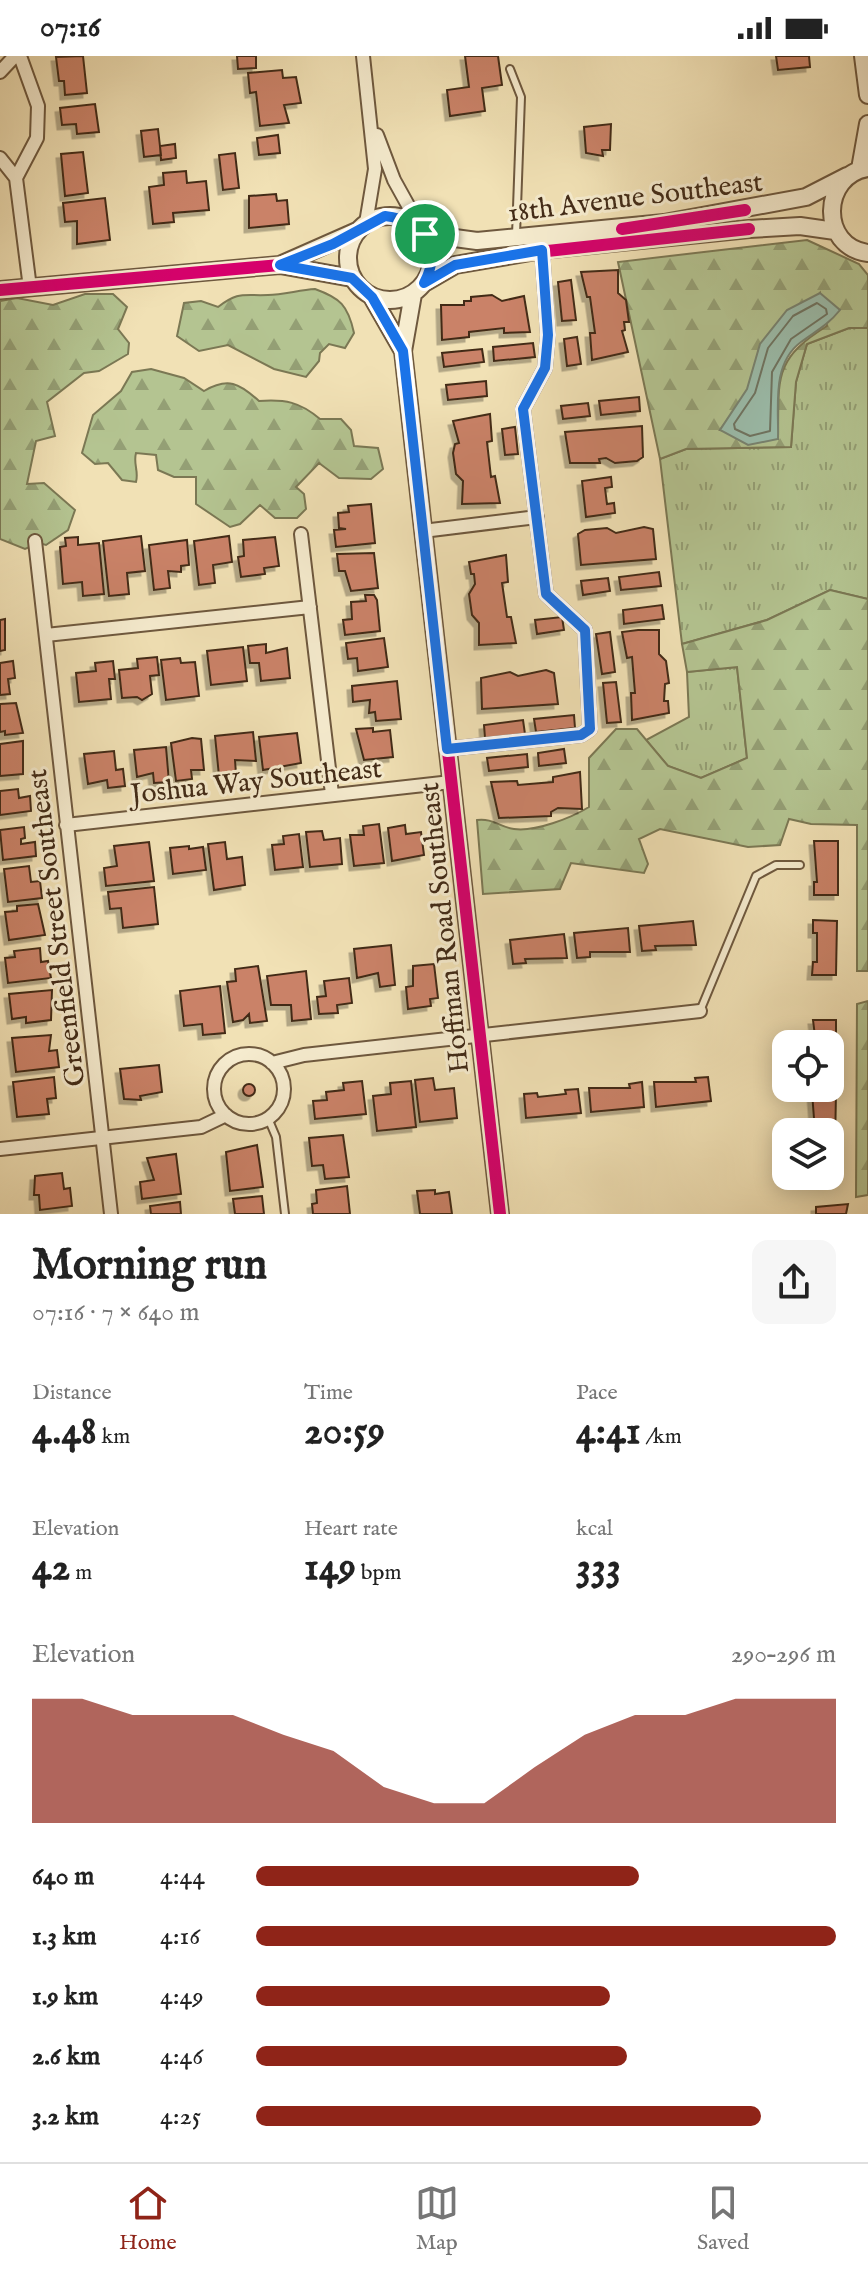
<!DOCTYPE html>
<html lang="en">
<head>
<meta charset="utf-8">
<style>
  body { margin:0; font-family:"IM FELL English",serif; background:#f6f6f6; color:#222; height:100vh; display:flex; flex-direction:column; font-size:30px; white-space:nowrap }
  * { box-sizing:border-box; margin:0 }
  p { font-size:26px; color:#767676 }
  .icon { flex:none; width:44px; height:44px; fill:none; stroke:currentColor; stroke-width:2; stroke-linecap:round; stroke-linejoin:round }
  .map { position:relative; height:1158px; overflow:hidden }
  .sheet { display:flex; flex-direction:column; background:#fff; flex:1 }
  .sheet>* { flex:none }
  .controls { position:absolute; left:772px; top:974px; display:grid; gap:16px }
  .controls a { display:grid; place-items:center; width:72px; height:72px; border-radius:16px; background:#fff; box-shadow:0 4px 20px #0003; font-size:40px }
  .pin { position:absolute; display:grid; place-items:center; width:68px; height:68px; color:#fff; margin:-34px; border:4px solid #fff; border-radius:50%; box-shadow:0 2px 8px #0007 }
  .round { display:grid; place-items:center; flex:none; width:84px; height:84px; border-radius:16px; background:#f6f6f6 }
  .headline { display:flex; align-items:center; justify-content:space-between; height:136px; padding:0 32px }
  h1 { font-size:44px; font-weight:700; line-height:60px }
  .figures { display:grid; grid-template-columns:repeat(3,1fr); gap:12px; height:136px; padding:8px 32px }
  .figures div { display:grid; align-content:center }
  .figures b { font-size:40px; font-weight:700 }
  .figures small { font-size:22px; font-weight:400 }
  .figures p { font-size:22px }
  .chart { height:224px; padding:16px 32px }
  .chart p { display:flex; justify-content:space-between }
  .chart svg { width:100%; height:144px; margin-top:8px; fill:#8f2418; opacity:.7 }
  ul { padding:0 32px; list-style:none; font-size:26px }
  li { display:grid; grid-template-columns:128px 96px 1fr; align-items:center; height:60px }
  li i { height:20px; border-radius:10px; background:#8f2418 }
  .status { display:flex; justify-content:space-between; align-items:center; height:56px; padding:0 40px; background:#fff; direction:ltr }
  .status svg { height:22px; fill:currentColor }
  .tab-bar { display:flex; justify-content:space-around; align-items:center; height:112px; border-top:2px solid #e0e0e0; background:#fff; font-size:22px; color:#767676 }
  .tab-bar a { display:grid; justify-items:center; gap:4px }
  .tab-bar .on { color:#8f2418 }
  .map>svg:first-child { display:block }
</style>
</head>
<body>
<div class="status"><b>07:16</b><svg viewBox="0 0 49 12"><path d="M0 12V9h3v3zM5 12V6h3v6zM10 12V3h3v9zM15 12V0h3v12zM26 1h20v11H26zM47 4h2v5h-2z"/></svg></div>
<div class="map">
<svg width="868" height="1158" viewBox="0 0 868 1158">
  <defs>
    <pattern id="grass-tufts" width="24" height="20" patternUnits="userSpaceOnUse" patternTransform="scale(2)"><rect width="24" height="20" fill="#b4c491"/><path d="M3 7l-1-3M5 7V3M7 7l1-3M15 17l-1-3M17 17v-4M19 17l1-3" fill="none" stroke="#949f75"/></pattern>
    <pattern id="forest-firs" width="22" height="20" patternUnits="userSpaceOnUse" patternTransform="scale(2)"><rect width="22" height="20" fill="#b4c491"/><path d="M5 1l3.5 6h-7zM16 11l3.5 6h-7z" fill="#949f75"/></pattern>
    <filter id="shadow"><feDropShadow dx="-4.5" dy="4.5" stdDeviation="0" flood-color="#0004"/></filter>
  </defs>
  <rect width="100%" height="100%" fill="#f1e1b5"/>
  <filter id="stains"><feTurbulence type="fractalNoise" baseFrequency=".0025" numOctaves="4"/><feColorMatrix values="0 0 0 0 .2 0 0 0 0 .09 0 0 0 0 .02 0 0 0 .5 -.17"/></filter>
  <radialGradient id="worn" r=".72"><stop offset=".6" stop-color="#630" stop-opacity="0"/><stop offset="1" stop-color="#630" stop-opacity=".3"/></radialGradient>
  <path fill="url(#grass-tufts)" stroke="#7b7854" stroke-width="2" d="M849,272H868V543L830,534L767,564L682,588L660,403L686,393L791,391L796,326L807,288Z
    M737,611L747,702L701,722L668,710L646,684L689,661L687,616Z"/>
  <path fill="url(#forest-firs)" stroke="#7b7854" stroke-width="2" fill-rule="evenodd" d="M807,184L859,208L868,219V272H849L807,288L796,326L791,391L686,393L660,403L618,206ZM820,237L827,270C772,304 779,323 778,383L720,374Z
    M315,233C340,242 348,249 354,277L345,292L329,288L320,297L319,305L306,321L274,313L228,289L199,295L177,280L184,247L201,245L218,251C239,235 243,240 268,239C283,239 299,234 315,233Z
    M85,238H113L127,251L118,273L129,287L128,298L99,315L84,317L47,346L55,380L36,385L27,428L44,427L75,454L68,474L46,489L39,487L25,493L0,483V245L17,242L53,249Z
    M151,313L184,322L204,335C228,321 239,327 259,345C285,343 300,346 320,363H341L351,374L354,390L378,392L383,413L371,423L339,422L319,407L296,431L304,438L306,453L297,462H275L260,449L240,468L230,471L196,448V421H174L158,414L156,399L136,397C133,408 139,415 136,426L122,424L108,407L95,408L82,397L93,359L121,335L132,316Z
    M830,534L868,543V915H857V769L811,768L789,763L780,789L748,791L660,773L639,783L648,808L644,817L571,807L560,833L483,838L477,764C493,762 499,771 514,773C535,776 571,762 589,751V702L616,673H637L668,710L701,722L747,702L737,611L687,616L682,588L767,564Z
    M868,945V1139L856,1141L857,948Z"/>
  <path fill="#9bbead" stroke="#778371" stroke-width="2" d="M820,237L840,254C828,269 816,275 801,286C771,308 779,352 778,383L748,389L720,374L747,333L760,288L787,254Z"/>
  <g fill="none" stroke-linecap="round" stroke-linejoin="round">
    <path stroke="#6e7462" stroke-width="2" d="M817,247L826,253L827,258L791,283L772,316L770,375L750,380L735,373L734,368L755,337L768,292L793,260Z"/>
  </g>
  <path fill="#ca8268" stroke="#422b17" stroke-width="2" filter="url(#shadow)" d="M83,0L87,37L65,39L64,25H59L56,1Z
    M237,0H256V12L238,13Z
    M465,0H498L502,29L482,32L485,55L450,60L447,34L469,31Z
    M776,0H809L810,11L778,14Z
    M282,14L283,22L296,21L301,47L284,49L289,67L260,70L256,36L250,37L248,17Z
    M95,48L99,76L77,78L76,68L62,69L60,52Z
    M611,68L610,94H602L603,100L586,97L584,71Z
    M158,73L161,99L144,101L141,75Z
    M278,79L280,97L259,99L257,82Z
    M175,88L176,102L161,104L160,90Z
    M83,96L88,137L65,140L61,98Z
    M235,97L239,132L223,134L219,99Z
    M186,115L187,127L206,125L209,154L173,157L174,166L153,168L149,131L164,129L163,117Z
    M276,138L277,145L287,144L289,168L249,172V140Z
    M105,142L110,184L77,188V165L65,166L63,147Z
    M618,214V237L626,244L629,266H624L625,274L622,275L628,296L592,304L590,277H595L590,241H587L581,216Z
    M571,224L576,264L562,265L558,226Z
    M492,239L502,245L524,240L530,276L504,277V272L469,276V281L442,284L441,249H464V245H471V241Z
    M577,281L581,308L567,310L564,283Z
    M533,287L535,301L494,305L493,291Z
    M482,293L484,306L444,311L442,297Z
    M486,325L487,340L448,344L446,329Z
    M639,341L640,355L601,359L599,345Z
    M588,347L590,360L563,363L561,350Z
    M490,358L492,385L487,386L491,421L495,420L500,447L462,448L463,425L456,418L453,397L455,388L459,387L453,365Z
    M642,370L643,401L637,405L615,407L606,402L599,403L600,407H570L565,376Z
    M515,371L518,398L505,399L502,373Z
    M611,421L612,431L605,432L607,448L614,447L615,457L586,461L582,425Z
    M371,448L375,487L336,491L334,474L346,473L339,472L338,457L349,456L348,450Z
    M644,471L653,473L656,503L581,509L578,478L585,474L607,472L616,477Z
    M141,480L145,515L127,517L129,538L109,540L103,485Z
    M229,480L232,506L213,509L215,527L199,529L194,485Z
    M78,481V489L99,487L104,538L83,540L82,526L63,528L60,491L66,490L65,482Z
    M275,481L279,510L264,512L265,518L241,521L238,501L244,500L243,484Z
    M187,484L189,509L181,510V516L168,515L170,532L154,534L149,489Z
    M374,497L378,532L351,535L345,515H339L337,498Z
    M506,499L508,526L502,527L507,561H511L516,587L479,589V567L472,559L469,538L475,528L474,518H471L469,506Z
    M659,516L661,530L621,534L619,521Z
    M608,522L610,535L583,539L581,525Z
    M365,539H374L377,544L380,575L345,579L343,564L352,563L351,546L366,545Z
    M662,549L664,563L624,568L623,554Z
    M562,561L564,574L537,578L535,564Z
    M5,563V594L0,595V564Z
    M638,574H659V598L666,605L669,627L665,628L664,645H668L669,657L632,664L631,637H635L632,601L627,602L622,576Z
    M610,576L615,616L602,618L596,578Z
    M384,582L388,611L358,615L357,602L348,603L346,587Z
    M266,588V597L287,592L290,622L261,625L259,607H250L248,590Z
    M243,591L247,625L211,629L207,595Z
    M157,601L159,619L150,620L152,638L142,644L137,641L122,642L119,614L138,612L137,603Z
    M180,602L181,607L195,606L199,640L166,644L161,604Z
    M13,605L15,622L8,623L10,638L0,639V607Z
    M113,605L115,623H109L111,643L79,646L76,617L96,615L95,607Z
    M546,614L554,617L558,648L482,653L481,622L510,616L518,620Z
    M397,625L401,663L376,665L375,656L369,657L370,644L353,646L352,630Z
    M616,626L621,666L607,667L603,627Z
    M16,647L23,677L5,679V675L0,676V648Z
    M574,659L575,672L536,676L534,663Z
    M523,664L525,678L485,682L484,669Z
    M373,672V676L390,674L393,701L364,704L356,673Z
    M253,676L256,705L235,704L236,718L219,720L215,680Z
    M297,677L301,707L263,714L259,681Z
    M192,682L201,683L204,714H191L192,723L176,725L171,687Z
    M23,685V718L0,720V688Z
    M166,691L169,726L154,727L153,717L137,721L134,694Z
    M564,693L566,707L539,710L538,697Z
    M114,695L116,714L123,713L125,730L108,732L107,724L88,728L84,698Z
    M527,698L528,711L489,715L487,702Z
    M580,716L582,753L558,752L551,756V760L499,762L491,726L517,725L518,729L553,726V721Z
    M18,733L19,742L30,740L31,755L0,759V735Z
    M379,768L384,807L354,810L350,779H364L363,770Z
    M405,769L406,778L421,776L424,799L392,805L388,772Z
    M24,771L25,782L21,783V788L35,786L36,800L3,804L0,774Z
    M322,775L324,784L340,782L342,808L310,811L306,776Z
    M299,778L303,811L275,814L272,789L284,788L283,780Z
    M814,785H838V839H814V826H817Z
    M149,786L154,825L106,830L104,812L117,810L114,790Z
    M225,786L227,803L242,801L245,829L214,834L208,788Z
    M189,790V793L203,791L206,814L173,818L170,792Z
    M29,810L31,826L40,825L42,842L8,846L4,813Z
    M154,831L158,868L123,872L121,852L110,853L108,836Z
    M38,848L45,879L9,884L5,856L17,855V850Z
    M813,864L837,865L836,919H812L813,906H817V877H813Z
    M693,865L696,889L655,890L656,894L642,895L639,870Z
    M628,872L630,896H590V901L577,902L574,877Z
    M564,878L567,902L525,903L526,907L513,908L510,884Z
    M391,889L395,929L380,931L378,917L357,922L354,893Z
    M40,892L41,906L48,905L51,922L8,927L5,902L15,901L14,895Z
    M434,908L438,942L430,943L431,950L408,953L406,931L413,930V910Z
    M258,910L267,965L250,967L249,958L243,964L233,966L227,926L236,925L235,913Z
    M306,915L311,963L292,965L291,949H271L267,920Z
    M349,922L352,947L337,949L338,957L319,958L317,941L326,940L324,925Z
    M220,930L225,977L203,979L202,968L184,970L180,935Z
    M52,934L51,964L26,967V961L12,963L9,938Z
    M813,964H836V1018H830V988H816Z
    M51,979L49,995L57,994L59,1011L16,1016L12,982Z
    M159,1009L162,1036L140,1040L141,1044L124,1043L120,1013Z
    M54,1021L56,1042L47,1043L49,1058L17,1061L13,1026Z
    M708,1021L711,1045L656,1051L654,1026H696L695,1022Z
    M433,1022L435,1034L454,1032L457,1062L420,1066L415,1024Z
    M362,1025L366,1058L315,1063L313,1045L327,1044L326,1036L344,1034L343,1027Z
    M411,1025L416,1071L377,1075L373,1040L391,1038L390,1027Z
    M642,1026L644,1051L591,1056L589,1032H630L629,1028Z
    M243 1034a6 6 0 1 1 12 0a6 6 0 1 1-12 0Z
    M578,1033L581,1057L526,1062L524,1038L537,1037L538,1041L566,1038L565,1034Z
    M812,1036H836L835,1090H830V1076H815Z
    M343,1079L349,1121L325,1123L323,1109L312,1110L309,1082Z
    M257,1089L263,1131L230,1135L226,1096Z
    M176,1098L181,1138L142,1143L140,1126L154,1124L147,1102Z
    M62,1117L64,1133L70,1132L72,1150L40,1154L39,1139H34L35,1120Z
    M347,1130L350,1158H313L312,1148L317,1147L316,1134Z
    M435,1134V1138L449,1136L452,1158H420L417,1135Z
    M262,1140L264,1158H235L233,1143Z
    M180,1146L181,1158H151L150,1150Z
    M848,1148L846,1158H816V1151Z"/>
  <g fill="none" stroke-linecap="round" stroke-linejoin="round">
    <defs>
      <path id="service" d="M510,13L521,41L516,179
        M700,955L756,820L776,809H800
        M268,1062L276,1081L285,1158"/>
      <path id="minor" d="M20,0L38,50L37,82L16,122L30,232
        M363,0L375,113L366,167
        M0,16L15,0
        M377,79L394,124L420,171
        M0,102L16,122
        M423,475L537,461
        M301,478L332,738
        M35,485L111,1158
        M46,579L310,551
        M447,693L581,679L590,673L585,574L546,538L523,353L545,312L548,279L542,194
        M66,769L451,726
        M214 1033a35 35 0 1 1 70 0a35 35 0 1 1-70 0Z
        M272,1007L304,999L700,955
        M0,1093L201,1071L226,1059"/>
      <path id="tertiary" d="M863,0L868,39
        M868,112C821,119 819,191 868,197
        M860,113L868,68
        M348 202a42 42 0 1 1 84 0a42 42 0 1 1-84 0Z
        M425,178L477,185L664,167L806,141L847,120
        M280,209L352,222
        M424,227L455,209L542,194L749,173L800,170L835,175
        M0,234L280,209L357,175
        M372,241L403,295L500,1158
        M403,295L413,238"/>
    </defs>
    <use href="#service" stroke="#6e583e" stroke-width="10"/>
    <use href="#minor" stroke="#6e583e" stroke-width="16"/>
    <use href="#tertiary" stroke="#6e583e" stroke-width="20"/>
    <use href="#service" stroke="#f6eccf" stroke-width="6"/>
    <use href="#minor" stroke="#f6eccf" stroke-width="12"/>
    <use href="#tertiary" stroke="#f6eccf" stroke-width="16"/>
    <defs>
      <path id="cycleway" d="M622,173L745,154
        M511,199L749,173
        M0,234L280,209
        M403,295L500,1158"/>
    </defs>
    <use href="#cycleway" stroke="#f6eccf" stroke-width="17"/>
    <use href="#cycleway" stroke="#d6006c" stroke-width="12"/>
  </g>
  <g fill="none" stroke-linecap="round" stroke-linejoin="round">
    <defs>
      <path id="route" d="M385,160C424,165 444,189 424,227L455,209L542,194L548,279L545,312L523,353L546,538L585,574L590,673L581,679L447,693L403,295L372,241L352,222L280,209L333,188Z"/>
    </defs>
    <use href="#route" stroke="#fff" stroke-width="16"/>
    <use href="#route" stroke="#1a73e8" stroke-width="10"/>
  </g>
  <g text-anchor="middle" stroke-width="6" stroke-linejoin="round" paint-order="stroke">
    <g font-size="28" fill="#422b17" stroke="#f6eccf">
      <text transform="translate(635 140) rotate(-7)" y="10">18th Avenue Southeast</text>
      <text transform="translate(256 724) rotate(-6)" y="10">Joshua Way Southeast</text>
      <text transform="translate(55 872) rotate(-97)" y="10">Greenfield Street Southeast</text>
      <text transform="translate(443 872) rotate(-96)" y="10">Hoffman Road Southeast</text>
    </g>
  </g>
  <rect width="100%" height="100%" filter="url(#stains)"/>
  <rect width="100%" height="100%" fill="url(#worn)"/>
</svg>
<div class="controls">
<a><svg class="icon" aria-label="locate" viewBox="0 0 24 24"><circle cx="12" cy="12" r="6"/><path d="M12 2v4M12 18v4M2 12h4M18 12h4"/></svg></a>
<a><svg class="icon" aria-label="layers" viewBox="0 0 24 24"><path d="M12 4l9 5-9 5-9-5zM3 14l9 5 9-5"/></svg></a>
</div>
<div class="pin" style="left:425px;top:178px;background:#1e9e55"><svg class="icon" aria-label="arrive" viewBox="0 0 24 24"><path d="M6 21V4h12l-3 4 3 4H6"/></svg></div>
</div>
<section class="sheet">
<div class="headline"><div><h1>Morning run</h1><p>07:16 · 7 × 640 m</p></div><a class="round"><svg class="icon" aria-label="share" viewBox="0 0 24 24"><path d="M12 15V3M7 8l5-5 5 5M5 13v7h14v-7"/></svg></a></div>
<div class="figures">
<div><p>Distance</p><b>4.48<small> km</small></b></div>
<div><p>Time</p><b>20:59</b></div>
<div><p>Pace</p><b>4:41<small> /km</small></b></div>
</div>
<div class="figures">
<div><p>Elevation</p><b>42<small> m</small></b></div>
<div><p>Heart rate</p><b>149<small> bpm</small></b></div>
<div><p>kcal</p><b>333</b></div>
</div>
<div class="chart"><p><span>Elevation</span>290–296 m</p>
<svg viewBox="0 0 160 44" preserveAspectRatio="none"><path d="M0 44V6L10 6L20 11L30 11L40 11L50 17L60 22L70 33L80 38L90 38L100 27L110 17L120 11L130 11L140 6L150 6L160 6V44z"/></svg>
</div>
<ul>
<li><b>640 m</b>4:44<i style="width:66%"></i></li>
<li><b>1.3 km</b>4:16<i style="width:100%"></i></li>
<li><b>1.9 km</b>4:49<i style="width:61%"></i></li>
<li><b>2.6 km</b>4:46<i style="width:64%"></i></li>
<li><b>3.2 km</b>4:25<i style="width:87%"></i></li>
</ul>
</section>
<nav class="tab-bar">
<a class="on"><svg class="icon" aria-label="home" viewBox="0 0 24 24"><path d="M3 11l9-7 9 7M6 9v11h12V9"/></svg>Home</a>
<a><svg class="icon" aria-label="map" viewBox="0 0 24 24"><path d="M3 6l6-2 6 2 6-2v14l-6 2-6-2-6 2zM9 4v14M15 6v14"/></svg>Map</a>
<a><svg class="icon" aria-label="saved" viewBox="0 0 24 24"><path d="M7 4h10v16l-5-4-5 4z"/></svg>Saved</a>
</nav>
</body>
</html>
